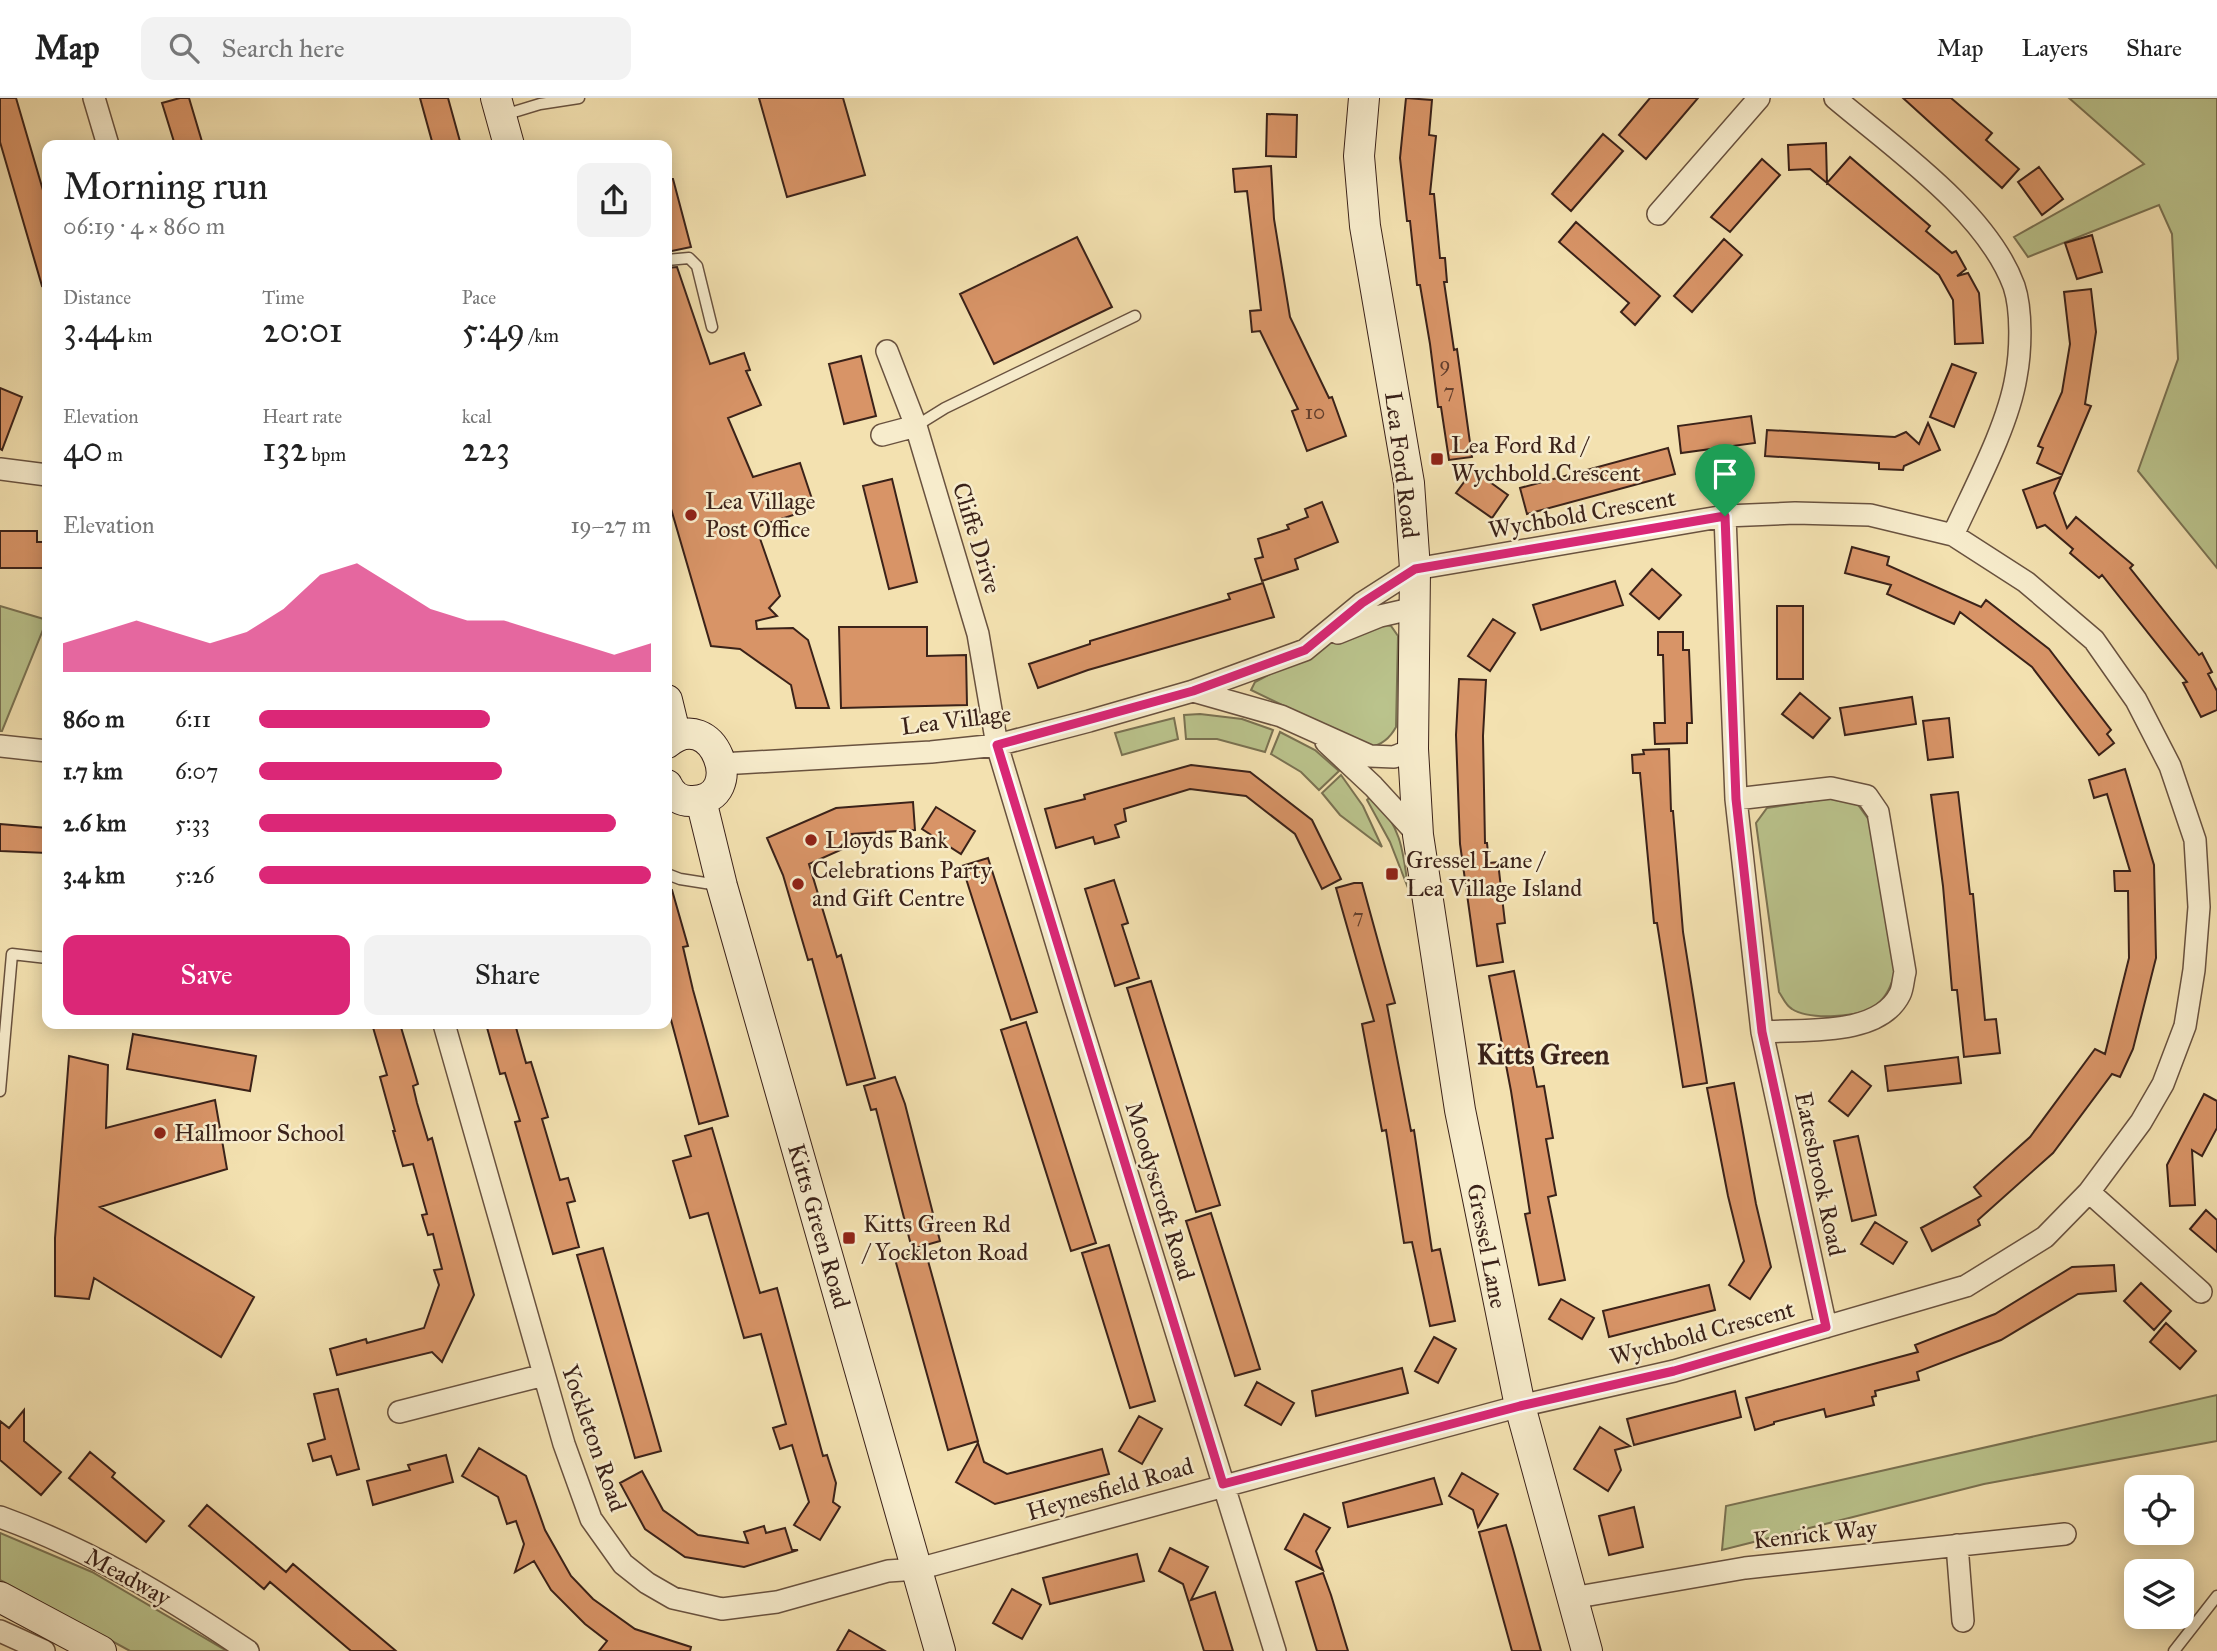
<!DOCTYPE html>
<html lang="en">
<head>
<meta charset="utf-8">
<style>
  body { margin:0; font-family:"IM FELL Great Primer",serif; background:#f2f2f2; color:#222; height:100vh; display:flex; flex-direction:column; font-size:26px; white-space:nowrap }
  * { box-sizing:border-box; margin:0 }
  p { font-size:23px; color:#767676 }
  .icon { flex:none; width:38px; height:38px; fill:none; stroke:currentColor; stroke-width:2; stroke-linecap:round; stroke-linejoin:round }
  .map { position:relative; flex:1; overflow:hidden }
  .panel { position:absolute; left:42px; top:42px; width:630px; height:889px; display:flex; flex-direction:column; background:#fff; border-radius:14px; box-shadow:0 4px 18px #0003 }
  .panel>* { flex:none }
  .tools { position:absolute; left:2124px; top:1377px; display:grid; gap:14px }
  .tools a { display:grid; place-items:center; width:70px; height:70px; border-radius:14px; background:#fff; box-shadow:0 4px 18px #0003; font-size:35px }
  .pin { position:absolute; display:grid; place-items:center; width:60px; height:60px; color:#fff; margin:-72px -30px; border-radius:50% 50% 50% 0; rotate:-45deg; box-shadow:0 0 7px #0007 }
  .pin .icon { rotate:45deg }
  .round { display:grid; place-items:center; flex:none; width:74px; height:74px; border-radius:14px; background:#f2f2f2 }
  .summary { display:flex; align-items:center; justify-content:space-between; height:119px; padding:0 21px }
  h1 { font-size:38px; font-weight:600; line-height:52px }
  .stats { display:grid; grid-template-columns:repeat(3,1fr); gap:10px; height:119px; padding:7px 21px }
  .stats div { display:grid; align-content:center }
  .stats b { font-size:35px; font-weight:600 }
  .stats small { font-size:19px; font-weight:400 }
  .stats p { font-size:19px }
  .chart { height:196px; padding:14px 21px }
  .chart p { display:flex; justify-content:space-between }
  .chart svg { width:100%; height:126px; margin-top:7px; fill:#db2777; opacity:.7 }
  .primary-button { display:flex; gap:14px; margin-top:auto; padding:14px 21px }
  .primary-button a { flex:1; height:80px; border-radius:14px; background:#db2777; color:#fff; font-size:28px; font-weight:600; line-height:80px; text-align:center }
  .primary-button a+a { background:#f2f2f2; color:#222 }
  ul { padding:0 21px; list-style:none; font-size:23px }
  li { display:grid; grid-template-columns:112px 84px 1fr; align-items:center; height:52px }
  li i { height:18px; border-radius:9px; background:#db2777 }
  header { display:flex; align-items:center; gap:42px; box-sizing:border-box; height:98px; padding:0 35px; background:#fff; border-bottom:2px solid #e0e0e0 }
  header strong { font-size:33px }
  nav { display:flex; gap:38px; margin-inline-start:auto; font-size:24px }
  .search { width:490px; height:63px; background:#f2f2f2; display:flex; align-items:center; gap:18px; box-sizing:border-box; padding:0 24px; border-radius:14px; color:#767676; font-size:26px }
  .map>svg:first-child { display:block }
</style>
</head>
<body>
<header>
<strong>Map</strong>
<div class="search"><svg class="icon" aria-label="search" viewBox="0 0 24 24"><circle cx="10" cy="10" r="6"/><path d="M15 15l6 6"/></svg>Search here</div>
<nav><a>Map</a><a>Layers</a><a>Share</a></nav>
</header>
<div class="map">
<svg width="2217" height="1553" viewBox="0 0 2217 1553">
  <rect width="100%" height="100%" fill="#f3e1b0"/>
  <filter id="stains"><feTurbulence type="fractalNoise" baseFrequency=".00286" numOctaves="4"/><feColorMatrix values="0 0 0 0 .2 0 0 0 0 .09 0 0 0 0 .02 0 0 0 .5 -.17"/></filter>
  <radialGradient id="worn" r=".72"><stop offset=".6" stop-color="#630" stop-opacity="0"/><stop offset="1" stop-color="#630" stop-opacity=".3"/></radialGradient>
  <path fill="#bac38c" stroke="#7a7252" stroke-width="2" d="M2069,0H2217V470L2138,373L2178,261L2172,136L2159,107L2028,159L2014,139L2144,66Z
    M0,508L47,522L2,633H0Z
    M1383,526L1391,528L1398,538L1396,629C1390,640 1382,647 1370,649L1251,592L1255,584L1347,536Z
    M1200,616L1242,621L1273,632L1265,654L1217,641H1186L1184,617Z
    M1174,620L1178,641L1122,657L1115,635Z
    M1280,634L1315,652L1339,673L1319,692L1301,674L1271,656Z
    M1341,677L1363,708L1382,749L1340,717L1322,695Z
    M1372,697C1400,728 1403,749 1408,790L1390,744L1367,702Z
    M1840,699L1856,704L1874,729L1895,875C1891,887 1887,899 1876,907C1860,920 1809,922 1792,911C1786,908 1783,900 1779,894L1756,725L1767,710Z
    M2217,1297V1343L1984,1386L1722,1452L1726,1408Z
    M0,1435L92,1474L227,1553H130L0,1482Z"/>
  <path fill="#d89467" stroke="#3b2219" stroke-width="2" d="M0,0H16L47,106V187L42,188L0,44Z
    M180,0H189L203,47H175L162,5Z
    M420,0H448L461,47H433Z
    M759,0H843L865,77L787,99Z
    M1406,0L1432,2L1429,37L1436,38L1430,96H1434L1440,160H1445L1447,184H1444L1454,252L1457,251L1472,359L1449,362L1441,309H1438L1430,246L1420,187H1417L1410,123H1407L1400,60Z
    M1650,0H1698L1646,61L1619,37Z
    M1903,0H1951L1992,35L1986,42L2019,71L2002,90Z
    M1267,16L1297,17L1296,59L1266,58Z
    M1603,36L1623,53L1571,113L1552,96Z
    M1826,45L1827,85L1850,59L1930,128L1926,133L1952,155L1956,153L1966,171L1957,178L1968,175L1979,195L1983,245L1955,246L1953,202L1939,177L1810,71L1789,72L1788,47Z
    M1762,61L1780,77L1730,134L1711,119Z
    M1271,68L1274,121L1290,219L1329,300L1332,299L1346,338L1307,353L1292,313L1298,311L1260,233L1252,234L1250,213L1261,212L1258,186L1247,93L1235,94L1233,71Z
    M2039,69L2063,101L2042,117L2018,84Z
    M667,81H673L691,149L667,154Z
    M1576,124L1660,198L1635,227L1621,214L1629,205L1559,144Z
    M2092,137L2102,174L2077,181L2065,145Z
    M1077,139L1112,209L994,266L960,196Z
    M1724,141L1742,157L1692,214L1674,198Z
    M677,169L710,266L744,255L750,272L746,273L761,307L728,320L753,379L800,365L815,410L756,429L780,498L769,510L777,518L756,523L757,531L793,530L808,542L829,610H796L791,587L740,551L711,548L667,397V170Z
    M2091,191L2096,234L2085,306L2091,308L2062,377L2037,365L2043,350L2038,348L2062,294L2070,246L2064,194Z
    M861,258L876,318L844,326L829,266Z
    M1952,266L1976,275L1954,329L1930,319Z
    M0,290L22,299L2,352L0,351Z
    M1751,318L1755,345L1681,355L1678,328Z
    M1928,325L1940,352L1904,368L1903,372L1879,371V365L1765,358L1767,332L1895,339L1906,334L1919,346Z
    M1668,350L1675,376L1527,416L1520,390Z
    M1473,372L1508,397L1492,420L1456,395Z
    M2061,379L2054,395L2067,430L2076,419L2133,467L2130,470L2199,557L2202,555L2212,574L2208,576L2217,593V612L2201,619L2183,585L2187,584L2102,477L2099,480L2070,455L2073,451L2045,427L2037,430L2023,392Z
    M892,381L917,484L889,491L863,388Z
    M1322,404L1338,444L1295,461L1298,471L1262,483L1255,461L1263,459L1258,441L1289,431L1287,427L1308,419L1305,411Z
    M0,433H37V444H47L46,470H0Z
    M1852,449L1889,459L1887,467L1981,509L1986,502L2049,551L2111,632L2107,636L2114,645L2099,657L2032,569L1960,514L1954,526L1887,496L1891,487L1845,475Z
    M1652,471L1681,497L1659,521L1630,496Z
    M1615,483L1623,507L1541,532L1533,507Z
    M1263,485L1274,519L1088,572L1038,590L1029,566L1090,546V543L1230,501L1228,496Z
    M1777,508H1803V581H1777Z
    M1493,521L1515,535L1490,573L1468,558Z
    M839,529H927V558L966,557L967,607L841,610Z
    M1658,534H1683V552H1689L1692,625H1687V645L1655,646L1654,625H1665L1663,557H1658Z
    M1459,581L1486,582L1483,638L1485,745H1487L1489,765L1498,764L1505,825L1497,826L1503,864L1477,868L1460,746L1456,637Z
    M1800,595L1830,620L1813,640L1782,616Z
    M1912,599L1916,626L1845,637L1840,610Z
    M1949,620L1953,659L1928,662L1923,623Z
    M1669,651L1671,713H1673L1683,834L1707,985L1683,989L1657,825H1654L1640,675H1633L1632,657L1644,656L1643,652Z
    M1191,667L1250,674L1312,722L1341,781L1322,791L1295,736L1246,698L1190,691L1124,711L1126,723L1115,727L1119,739L1095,746L1093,739L1056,750L1045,711L1085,701L1084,697Z
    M2125,671L2154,767L2156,860L2133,951L2120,979L2112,976L2053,1055L1978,1122L1980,1127L1932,1153L1921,1130L1981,1098L1974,1089L2030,1039L2095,951L2105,956L2129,860L2128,793H2115L2114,773H2130L2107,696L2094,700L2089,682Z
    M1958,694L1970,796H1973L1985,922L1996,921L2000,955L1964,959L1957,892H1952L1943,788L1931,697Z
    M913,704L915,732L852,736L856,745L809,766L837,859L841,857L875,980L847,987L812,861L808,862L783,777L767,740L836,710Z
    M936,709L975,733L961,756L922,731Z
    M0,726L47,730V755L0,753Z
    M988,760L1037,914L1011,922L962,768Z
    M1114,782L1128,825L1122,827L1139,880L1115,888L1085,791Z
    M1354,785H1362L1395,905L1387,907L1411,1033L1414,1032L1432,1153L1440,1151L1455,1223L1430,1228L1412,1144L1404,1145L1386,1032L1382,1033L1362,926L1374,923L1336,790Z
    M667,792H672L688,848L683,849L693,892L728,1018L699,1026L667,907Z
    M1514,873L1537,989L1544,988L1553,1040L1546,1041L1556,1097L1548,1099L1565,1182L1539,1187L1525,1116L1530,1115L1511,993L1489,878Z
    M1151,883L1220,1107L1196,1114L1127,890Z
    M1026,924L1096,1145L1071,1153L1001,932Z
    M372,926H400L418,986L413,988L417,1005L428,1042L432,1040L474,1197L442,1264L432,1254L337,1277L330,1251L366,1241L367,1245L424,1230L439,1187L434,1172L442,1171L433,1136L428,1137L422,1117L427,1116L413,1066L403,1068L393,1033H395L380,979L387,977Z
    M486,926H515L526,965L531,964L548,1019L542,1021L560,1082L568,1080L575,1103L567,1105L579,1149L553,1156L515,1024L520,1023L505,975L500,976Z
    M133,936L256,958L250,993L127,971Z
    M69,958L108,967L106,1030L215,1002L227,1071L100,1109L254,1199L221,1259L94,1180L89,1201L55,1198V1140Z
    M1958,959L1961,985L1888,993L1885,968Z
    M1852,973L1871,988L1848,1018L1829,1003Z
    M895,979L905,1006L940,1143L912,1151L876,1011L871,1012L864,988Z
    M1734,985L1756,1106L1771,1169L1750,1201L1729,1187L1744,1163L1728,1098L1707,990Z
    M2204,996L2217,1003V1030L2202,1058L2192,1052L2195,1107L2170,1108L2167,1067Z
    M712,1030L760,1195L777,1190L823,1358L827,1357L836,1385L833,1404L840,1409L820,1442L794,1427L809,1404L792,1347L780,1351L773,1330L786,1326L761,1236L744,1240L708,1115L690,1120L673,1063L691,1058L685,1038Z
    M1858,1038L1876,1117L1852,1123L1834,1043Z
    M2206,1112L2217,1122V1154L2190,1131Z
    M1211,1115L1260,1271L1235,1278L1186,1123Z
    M1875,1124L1907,1144L1893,1166L1861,1146Z
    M1109,1147L1155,1303L1130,1310L1082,1155Z
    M603,1150L661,1353L635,1360L577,1157Z
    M925,1152L978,1343L948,1352L895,1161Z
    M2114,1167L2116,1193L2078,1196L2001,1242L1917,1274L1919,1282L1875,1293L1876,1298L1872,1299L1874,1307L1826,1319L1824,1311L1774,1324V1326L1755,1332L1746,1300L1918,1254L1915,1247L1995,1216L2072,1169Z
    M2141,1185L2171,1213L2154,1232L2124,1203Z
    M1709,1187L1715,1212L1609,1239L1603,1213Z
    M1561,1201L1594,1220L1582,1241L1549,1221Z
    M2166,1225L2196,1253L2180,1271L2150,1244Z
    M1434,1239L1456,1251L1438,1285L1415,1273Z
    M1402,1270L1408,1295L1316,1318L1312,1293Z
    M1257,1284L1294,1305L1281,1327L1245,1307Z
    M338,1291L359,1371L337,1377L331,1358L313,1363L308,1346L325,1341L314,1296Z
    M1735,1293L1741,1319L1634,1347L1627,1321Z
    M24,1312V1343L61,1374L41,1397L0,1362V1323L9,1330Z
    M1139,1318L1162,1331L1142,1366L1119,1353Z
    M1600,1329L1630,1348L1615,1352L1621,1372L1608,1393L1574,1371Z
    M978,1345L984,1364L1007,1376L1102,1351L1109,1376L995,1406L956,1384Z
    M479,1350L526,1378L545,1432L571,1478L593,1501L635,1531L691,1549L690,1553H599L607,1543L585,1526L551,1492L534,1463L515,1474L524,1446L516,1423L507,1426L498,1399L462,1378Z
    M90,1354L115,1375L112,1379L164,1423L146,1444L69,1380Z
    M446,1357L453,1384L373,1407L367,1383L410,1372L408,1367Z
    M642,1373L663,1412L698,1437L748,1445L744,1434L764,1428L766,1435L785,1430L792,1452H798L744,1469L685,1459L645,1431L620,1385Z
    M1462,1375L1498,1396L1478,1429L1473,1412L1449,1398Z
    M1434,1380L1442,1406L1348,1429L1343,1405Z
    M207,1407L286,1474L293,1466L396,1553H351L270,1484L264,1491L189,1428Z
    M1634,1409L1643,1449L1609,1457L1599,1418Z
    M1304,1416L1330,1430L1316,1453L1323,1472L1285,1451Z
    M1506,1427L1513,1451L1541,1553H1512L1499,1506L1479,1434Z
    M1170,1450L1208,1469L1191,1502L1215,1494L1233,1553H1204L1183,1486L1159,1473Z
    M1137,1456L1144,1483L1050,1506L1043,1480Z
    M1323,1475L1331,1497L1348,1553H1317L1296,1484Z
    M1012,1491L1041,1507L1022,1541L993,1525Z
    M849,1532L885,1553H837Z"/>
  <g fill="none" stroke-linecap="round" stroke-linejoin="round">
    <defs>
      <path id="lane" d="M504,17L540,6L579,0
        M667,162L689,160L697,168L712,229
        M916,328L945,310L1135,218
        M667,776L680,781L718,787
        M0,993L12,856L47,860
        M2174,1553L2217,1498"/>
      <path id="street" d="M94,0L108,47
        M1835,0C1894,50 1987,114 2014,188C2022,212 2021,253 2016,279C2008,328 1974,391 1953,437
        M1658,116L1759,0
        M887,253L916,328L978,536L997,647L1075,907L1275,1553
        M882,337L916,328
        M0,371L47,377
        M1725,418L1736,701L1762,934L1826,1229
        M1338,535L1380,518L1415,510
        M1193,593L1281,618L1370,658L1394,659L1413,651
        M1326,644L1373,688L1418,737
        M0,648L47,653
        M1736,701L1831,690L1867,698L1878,714L1905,874C1903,881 1903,890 1900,896C1879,939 1803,931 1762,934
        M444,926L564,1346L591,1421L623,1466L647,1485L673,1500L722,1511L777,1504L888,1473L918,1471L1520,1308L1674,1273L1966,1188L2045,1139L2089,1094L2141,1024L2163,986L2185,928L2194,872L2199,809L2195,742L2170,668L2136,602L2094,542L2026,484L1953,437L1870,417L1795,415L1725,418L1415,471L1362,505L1305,552L1193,593L1089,623L997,647L931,654L721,666
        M2089,1094L2201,1194
        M399,1314L544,1277
        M0,1419C89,1451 170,1500 248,1553
        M1957,1447L1963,1523
        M1572,1500L1745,1470L2065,1436
        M0,1533L44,1553"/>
      <path id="secondary" d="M496,0L509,47
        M1364,0L1359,58L1365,128L1409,385L1415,471L1413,651L1418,737L1460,1012L1520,1308L1587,1553
        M667,602L676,639
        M667,645C713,606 749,701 693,703C681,704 672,698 667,687
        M701,702L722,788L940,1553
        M0,1499L101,1553"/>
    </defs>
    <use href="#lane" stroke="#69523f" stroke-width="13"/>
    <use href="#street" stroke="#69523f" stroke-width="24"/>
    <use href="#secondary" stroke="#3b2219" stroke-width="32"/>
    <use href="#lane" stroke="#f7eccc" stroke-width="10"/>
    <use href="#street" stroke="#f7eccc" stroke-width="21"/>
    <use href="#secondary" stroke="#f7eccc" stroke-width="30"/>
  </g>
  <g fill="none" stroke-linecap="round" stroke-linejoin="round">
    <defs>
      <path id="route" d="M1725,418L1736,701L1762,934L1826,1229L1674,1273L1520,1308L1223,1386L997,647L1193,593L1305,552L1362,505L1415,471Z"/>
    </defs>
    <use href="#route" stroke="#fff" stroke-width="14"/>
    <use href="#route" stroke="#db2777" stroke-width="9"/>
  </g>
  <g fill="#8f2418" stroke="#f7eccc" stroke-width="2.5">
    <rect x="1430" y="354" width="14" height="14" rx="3.5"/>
    <circle cx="691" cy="417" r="7"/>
    <circle cx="811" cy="742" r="7"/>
    <rect x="1385" y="769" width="14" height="14" rx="3.5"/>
    <circle cx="798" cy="786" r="7"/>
    <circle cx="160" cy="1035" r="7"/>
    <rect x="842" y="1133" width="14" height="14" rx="3.5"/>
  </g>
  <g text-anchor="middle" stroke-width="5" stroke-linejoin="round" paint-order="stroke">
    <g font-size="21" fill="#623e2c">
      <text x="1445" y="273">9</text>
      <text x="1449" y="300">7</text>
      <text x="1315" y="321">10</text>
      <text x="1358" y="825">7</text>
    </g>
    <g font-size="24" fill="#3b2219" stroke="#f7eccc" text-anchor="start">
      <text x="1451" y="355">Lea Ford Rd /<tspan x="1451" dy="28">Wychbold Crescent</tspan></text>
      <text x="705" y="411">Lea Village<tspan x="705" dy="28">Post Office</tspan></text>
      <text x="825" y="750">Lloyds Bank</text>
      <text x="1406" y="770">Gressel Lane /<tspan x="1406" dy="28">Lea Village Island</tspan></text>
      <text x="812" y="780">Celebrations Party<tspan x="812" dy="28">and Gift Centre</tspan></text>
      <text x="174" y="1043">Hallmoor School</text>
      <text x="863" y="1134">Kitts Green Rd<tspan x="863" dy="28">/ Yockleton Road</tspan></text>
    </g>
    <g font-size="24" fill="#3b2219" stroke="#f7eccc">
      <text transform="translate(1402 367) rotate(83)" y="8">Lea Ford Road</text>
      <text transform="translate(1582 416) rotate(-10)" y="8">Wychbold Crescent</text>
      <text transform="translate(977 440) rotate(73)" y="8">Cliffe Drive</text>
      <text transform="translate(956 622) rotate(-7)" y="8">Lea Village</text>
      <text transform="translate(1820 1076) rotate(78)" y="8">Eatesbrook Road</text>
      <text transform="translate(1160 1093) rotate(73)" y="8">Moodyscroft Road</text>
      <text transform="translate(819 1128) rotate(74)" y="8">Kitts Green Road</text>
      <text transform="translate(1487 1148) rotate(79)" y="8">Gressel Lane</text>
      <text transform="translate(1702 1235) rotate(-15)" y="8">Wychbold Crescent</text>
      <text transform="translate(594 1340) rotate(71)" y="8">Yockleton Road</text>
      <text transform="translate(1110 1391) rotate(-16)" y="8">Heynesfield Road</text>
      <text transform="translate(1815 1436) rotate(-6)" y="8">Kenrick Way</text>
      <text transform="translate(128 1479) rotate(29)" y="8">Meadway</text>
    </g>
    <g font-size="28" font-weight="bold" fill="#3b2219" stroke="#f7eccc">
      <text x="1543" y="966">Kitts Green</text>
    </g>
  </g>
  <rect width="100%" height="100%" filter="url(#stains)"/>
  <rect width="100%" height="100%" fill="url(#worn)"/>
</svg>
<div class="tools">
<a><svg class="icon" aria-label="locate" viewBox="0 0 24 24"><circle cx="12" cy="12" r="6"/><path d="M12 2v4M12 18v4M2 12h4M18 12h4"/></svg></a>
<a><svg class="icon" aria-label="layers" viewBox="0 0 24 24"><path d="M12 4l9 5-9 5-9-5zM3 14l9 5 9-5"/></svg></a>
</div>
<div class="pin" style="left:1725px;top:418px;background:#1e9e55"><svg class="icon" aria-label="arrive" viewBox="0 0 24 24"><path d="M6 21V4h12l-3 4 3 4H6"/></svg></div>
<section class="panel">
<div class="summary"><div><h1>Morning run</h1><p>06:19 · 4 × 860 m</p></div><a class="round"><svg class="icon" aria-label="share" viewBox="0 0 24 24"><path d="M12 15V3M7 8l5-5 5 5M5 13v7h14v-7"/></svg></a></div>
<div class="stats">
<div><p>Distance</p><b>3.44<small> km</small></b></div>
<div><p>Time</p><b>20:01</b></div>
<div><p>Pace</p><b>5:49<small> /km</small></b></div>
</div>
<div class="stats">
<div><p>Elevation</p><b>40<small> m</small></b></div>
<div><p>Heart rate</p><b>132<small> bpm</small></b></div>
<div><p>kcal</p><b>223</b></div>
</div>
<div class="chart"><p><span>Elevation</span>19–27 m</p>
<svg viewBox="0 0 160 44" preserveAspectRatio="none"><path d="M0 44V34L10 30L20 26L30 30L40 34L50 30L60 22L70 10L80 6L90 14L100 22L110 26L120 26L130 30L140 34L150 38L160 34V44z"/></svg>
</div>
<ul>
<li><b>860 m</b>6:11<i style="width:59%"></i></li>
<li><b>1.7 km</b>6:07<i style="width:62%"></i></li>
<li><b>2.6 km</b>5:33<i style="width:91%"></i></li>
<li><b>3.4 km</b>5:26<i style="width:100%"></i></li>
</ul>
<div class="primary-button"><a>Save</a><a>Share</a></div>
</section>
</div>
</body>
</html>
